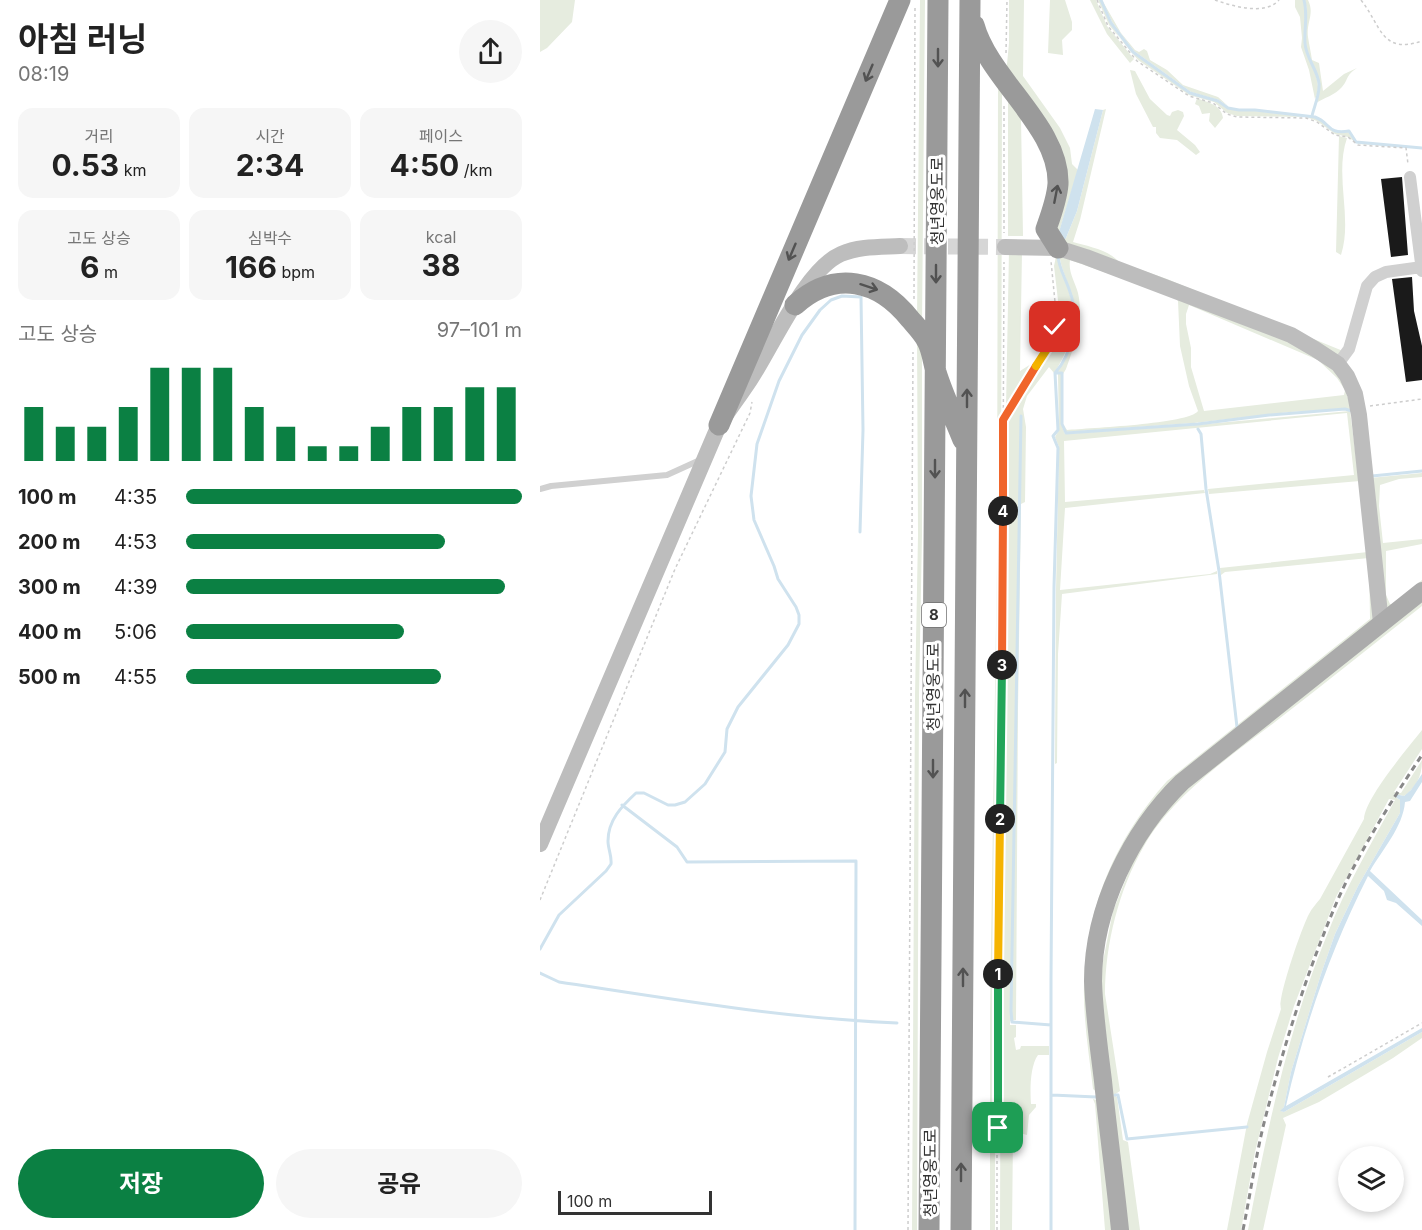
<!DOCTYPE html>
<html lang="ko">
<head>
<meta charset="utf-8">
<style>
  body { margin:0; font-family:Inter,"Noto Sans KR",sans-serif; background:#f6f6f6; color:#222; height:100vh; display:flex; flex-direction:column; font-size:22px; white-space:nowrap }
  * { box-sizing:border-box; margin:0 }
  p { font-size:20px; color:#767676 }
  .icon { flex:none; width:33px; height:33px; fill:none; stroke:currentColor; stroke-width:2; stroke-linecap:round; stroke-linejoin:round }
  .map { position:relative; flex:1; overflow:hidden }
  .drawer { display:flex; flex-direction:column; background:#fff; width:540px }
  .drawer>* { flex:none }
  .fabs { position:absolute; left:798px; top:1146px; display:grid; gap:12px }
  .fabs a { display:grid; place-items:center; width:66px; height:66px; border-radius:50%; background:#fff; box-shadow:0 3px 9px #0003; font-size:30px }
  .scale { position:absolute; left:18px; bottom:15px; width:154px; box-sizing:border-box; padding-left:6px; border:3px solid #333; border-top:0; font-size:16px; line-height:21px; white-space:nowrap; color:#333; -webkit-text-stroke:4px #fff; paint-order:stroke }
  .pin { position:absolute; display:grid; place-items:center; width:51px; height:51px; color:#fff; margin:-26px; border-radius:12px; box-shadow:0 3px 9px #0006 }
  .km { position:absolute; width:30px; height:30px; margin:-15px; border-radius:50%; background:#222; color:#fff; font-size:16px; line-height:30px; text-align:center }
  .round { display:grid; place-items:center; flex:none; width:63px; height:63px; border-radius:32px; background:#f6f6f6 }
  .overview { display:flex; align-items:center; justify-content:space-between; height:102px; padding:0 18px }
  h1 { font-size:33px; font-weight:700; line-height:45px }
  .figures { display:grid; grid-template-columns:repeat(3,1fr); gap:9px; height:102px; padding:6px 18px }
  .figures div { display:grid; align-content:center; border-radius:15px; background:#f6f6f6; text-align:center }
  .figures b { font-size:30px; font-weight:700 }
  .figures small { font-size:16px; font-weight:400 }
  .figures p { font-size:16px }
  .chart { height:168px; padding:12px 18px }
  .chart p { display:flex; justify-content:space-between }
  .chart svg { width:100%; height:108px; margin-top:6px; stroke:#0b8043; stroke-width:6 }
  .button { display:flex; gap:12px; margin-top:auto; padding:12px 18px }
  .button a { flex:1; height:69px; border-radius:36px; background:#0b8043; color:#fff; font-size:24px; font-weight:700; line-height:69px; text-align:center }
  .button a+a { background:#f6f6f6; color:#222 }
  ul { padding:0 18px; list-style:none; font-size:20px }
  li { display:grid; grid-template-columns:96px 72px 1fr; align-items:center; height:45px }
  li i { height:15px; border-radius:8px; background:#0b8043 }
  main { display:flex; flex:1; min-height:0 }
  .map>svg:first-child { display:block }
</style>
</head>
<body>
<main>
<section class="drawer">
<div class="overview"><div><h1>아침 러닝</h1><p>08:19</p></div><a class="round"><svg class="icon" aria-label="share" viewBox="0 0 24 24"><path d="M12 15V3M7 8l5-5 5 5M5 13v7h14v-7"/></svg></a></div>
<div class="figures">
<div><p>거리</p><b>0.53<small> km</small></b></div>
<div><p>시간</p><b>2:34</b></div>
<div><p>페이스</p><b>4:50<small> /km</small></b></div>
</div>
<div class="figures">
<div><p>고도 상승</p><b>6<small> m</small></b></div>
<div><p>심박수</p><b>166<small> bpm</small></b></div>
<div><p>kcal</p><b>38</b></div>
</div>
<div class="chart"><p><span>고도 상승</span>97–101 m</p>
<svg viewBox="0 0 160 44" preserveAspectRatio="none"><path d="M5 44V22M15 44V30M25 44V30M35 44V22M45 44V6M55 44V6M65 44V6M75 44V22M85 44V30M95 44V38M105 44V38M115 44V30M125 44V22M135 44V22M145 44V14M155 44V14"/></svg>
</div>
<ul>
<li><b>100 m</b>4:35<i style="width:100%"></i></li>
<li><b>200 m</b>4:53<i style="width:77%"></i></li>
<li><b>300 m</b>4:39<i style="width:95%"></i></li>
<li><b>400 m</b>5:06<i style="width:65%"></i></li>
<li><b>500 m</b>4:55<i style="width:76%"></i></li>
</ul>
<div class="button"><a>저장</a><a>공유</a></div>
</section>
<div class="map">
<svg width="882" height="1230" viewBox="0 0 882 1230">
  <rect width="100%" height="100%" fill="#fff"/>
  <path fill="#e6ecdf" fill-rule="evenodd" d="M0,0H35L32,22L7,48L0,52Z
    M380,0H385L382,327L377,320Z
    M469,0H484L483,76L520,128L530,148L532,164L538,170L517,239L526,238L537,211L563,110L566,109L540,220L533,242C547,246 569,250 579,262L627,279L803,351L798,356L515,240L521,192L466,75L469,43Z
    M510,0H525L532,22V30L522,40L523,55L508,53Z
    M550,0H556L567,26L594,59L590,63L567,34Z
    M558,0H560L570,23L580,38L593,52L650,94L678,102L687,108L699,111H715L775,118C791,124 787,136 808,132L816,143L866,147L818,144L808,137L795,134L777,121L766,117L697,116L687,113L674,102L649,95L598,60L569,25Z
    M562,0L581,33L595,50L599,52L604,49L607,51L610,60L627,70L643,85L678,97L688,106L679,100L651,92L594,51L572,22Z
    M755,0H764L765,6C766,18 763,32 765,44C767,63 785,80 775,99L769,70L761,47L762,38L760,17L755,7Z
    M765,0H768C775,14 766,22 768,37C769,44 771,53 772,60L779,63L783,91L804,74L817,68C805,76 809,79 802,87C795,95 784,98 776,103C785,73 769,70 766,43C764,29 769,15 765,0Z
    M590,70L595,71L610,99L627,115L630,116L632,112L638,110L643,112L644,116L637,130L655,145L660,152L656,155L637,140L620,138L616,133V127H613L596,94Z
    M458,87L462,88L461,560L455,1013V1230H450V1013L457,560Z
    M468,91L481,118L483,236H468Z
    M657,98C668,103 681,104 683,118L675,128L669,121L670,113L662,114L659,106L655,104Z
    M799,136L807,138C794,176 813,218 801,255L796,252Z
    M469,250L482,252L480,371L499,359L468,407L466,408Z
    M519,251L750,340L797,368L812,409L750,412L654,423L526,432L523,424L527,430C548,428 649,424 658,411L649,386L640,346L638,301L635,297L530,260C528,272 535,282 538,293C544,319 535,344 526,369L523,374L522,372H517C533,352 540,317 531,292C526,277 520,267 519,251ZM649,305L778,360L797,378L805,390L804,395L664,411L651,367V348L646,324V314Z
    M517,252C518,267 525,278 529,292C538,319 530,350 514,373L509,367L487,396L483,409L486,427L485,502L481,504L478,710L476,1020L470,1021V1025H476V1037L474,1038L476,1050L480,1049L481,1046H509V1055H498C490,1066 490,1090 491,1104H496V1107L489,1115L487,1135L476,1132L473,1134L472,1230H460L461,930L467,419L515,339L519,309L514,266Z
    M377,334L382,345V535L379,696L377,1230H372L375,696L378,535Z
    M518,374H521V424L525,434L655,425L810,411L818,473L823,476C827,512 842,591 832,624L628,787L596,828L584,848L573,874L563,901L553,940L549,981L555,1054L576,1230H565L555,1104L553,1099L556,1100L557,1092L553,1089C549,1054 543,1019 544,984C546,907 576,838 627,781L830,619L829,558L685,572L681,575L680,568L828,552L820,481L669,494L668,489L814,475L807,413L524,441L525,502L664,490L665,493L525,508L520,590L670,574L677,571V574L522,594L518,654L517,763L515,764L516,590L519,447L515,437L519,430Z
    M882,473V477L859,479L840,485L839,506L843,543L882,539V544L846,551V595L850,604H853L882,580V584L847,609L830,478Z
    M882,599V606C833,645 785,683 735,722C690,757 633,795 604,846C579,889 565,944 565,994L580,1091L574,1095L577,1097L583,1140L588,1142L600,1230H585L560,976L573,911L596,854L634,799Z
    M882,730V749L854,792L861,793L882,760C882,775 877,787 864,796L855,794L854,796L860,800V813L818,886L795,934L781,974L751,1072L744,1107L741,1111L744,1112L882,1032V1038L853,1058L779,1102L743,1118L746,1125L723,1230H708C727,1130 748,1029 787,935C805,888 831,844 855,800L849,799L796,897L754,1006L738,1058L715,1152L701,1230H687L707,1124L727,1052L741,1009C737,999 762,927 769,914C772,908 776,904 780,899L824,819C825,798 868,748 882,730Z"/>
  <path fill="#cfe2ee" d="M555,109L563,110L537,211L526,238L524,240L517,239Z
    M882,774V782L870,801L865,802C863,827 842,850 830,871L882,920V926L856,903L847,900L844,891L828,876C791,949 764,1026 746,1106L882,1028V1032L744,1112L740,1111L744,1107L751,1072L781,974L795,934L818,886L860,813V800L854,796L855,794L864,796L871,790Z"/>
  <g fill="none" stroke-linecap="round" stroke-linejoin="round">
    <path stroke="#cfe2ee" stroke-width="3" d="M561,0L571,23L593,52L650,93L678,101L688,108L699,110H715L775,117C791,123 787,135 809,131L816,142L882,148
      M764,0C768,15 764,29 765,43C766,59 778,70 779,84C780,94 774,107 772,116
      M517,373H522V424L526,433L658,424L729,415L805,409L812,411
      M481,416L471,1011L472,1022L511,1025
      M658,429L661,434L666,489L679,571L697,727
      M832,476L882,471
      M82,805L137,847L147,862L316,861L315,1230
      M0,949L19,915L66,871L71,864C72,856 68,849 68,841C68,820 82,806 96,793H104L128,805H135L145,802L165,784L185,752L187,729L198,707L248,645L259,624V615L256,607L238,579L234,566L214,520L211,496L217,444L239,381L262,335L280,310L291,300L302,296L321,297L323,430L320,532
      M0,973L19,982C131,999 243,1018 357,1023
      M512,1095L556,1097
      M575,1095H578L587,1139L707,1127
      M511,1230V978L514,587L518,448L513,436L518,430L515,373C533,353 539,316 530,292C526,279 519,269 518,256"/>
  </g>
  <path fill="#1a1a1a" d="M862,177L868,255L851,257L841,179Z
    M872,277L874,311L882,346V380L866,382L852,279Z"/>
  <g fill="none" stroke-linecap="round" stroke-linejoin="round">
    <path stroke="#d6d6d6" stroke-width="16" stroke-dasharray="16 8" stroke-linecap="butt" d="M360,246L465,247"/>
    <path stroke="#cdcdcd" stroke-width="1.5" stroke-dasharray="3 3" stroke-linecap="butt" d="M557,0L568,26L597,61L649,96L673,103L687,114L697,117L766,118L777,122L795,135L808,137L818,145L866,148L868,164
      M675,0C692,6 725,16 739,0
      M821,0C841,25 841,55 882,41
      M466,53L467,0
      M464,106V233
      M374,299L375,7
      M830,406L882,399
      M463,419L512,338L516,312L511,261
      M0,900L135,569L210,413L212,402
      M788,1077L882,1023
      M368,1230L373,352
      M457,1230V1025L462,709L464,262"/>
    <path stroke="#d0d0d0" stroke-width="6" d="M0,489L11,486L127,475L160,460"/>
    <path stroke="#d0d0d0" stroke-width="12" d="M870,177L882,271
      M798,364L809,349L827,286L835,277L846,272L882,267"/>
    <path stroke="#bdbdbd" stroke-width="16" d="M465,247L518,248L546,257L751,335L775,349L798,364L807,376L815,394L819,415L841,623
      M0,844L179,425C189,410 200,395 210,380C232,347 266,269 301,254C319,246 341,247 360,246"/>
    <path stroke="#ababab" stroke-width="18" d="M580,1230C575,1180 568,1131 563,1081C559,1048 554,1014 553,981C553,908 591,832 642,782L882,591"/>
    <path stroke="#9a9a9a" stroke-width="21" d="M434,25C449,80 520,127 518,184C517,199 511,215 506,229L518,248
      M255,305C295,269 339,280 370,319C376,326 383,333 387,341C392,350 393,361 396,372C403,395 414,417 423,440
      M179,425L360,0
      M389,1230L398,0
      M421,1230L430,0"/>
    <path stroke="#888" stroke-width="3" stroke-dasharray="6 4.5" stroke-linecap="butt" d="M703,1230C710,1196 715,1161 723,1127C743,1048 767,971 799,897C822,847 852,800 882,755"/>
  </g>
  <defs><path id="oneway-shaft" d="M-6 0H5M1.5-3L5.5 0L1.5 3" fill="none" stroke-width="1.6" stroke-linecap="round" stroke-linejoin="round" transform="scale(1.5)"/></defs>
  <g stroke="#525252">
    <use href="#oneway-shaft" transform="translate(398 58) rotate(90)"/>
    <use href="#oneway-shaft" transform="translate(329 73) rotate(113)"/>
    <use href="#oneway-shaft" transform="translate(516 194) rotate(-79)"/>
    <use href="#oneway-shaft" transform="translate(252 252) rotate(113)"/>
    <use href="#oneway-shaft" transform="translate(396 274) rotate(90)"/>
    <use href="#oneway-shaft" transform="translate(329 287) rotate(18)"/>
    <use href="#oneway-shaft" transform="translate(427 398) rotate(-90)"/>
    <use href="#oneway-shaft" transform="translate(395 469) rotate(90)"/>
    <use href="#oneway-shaft" transform="translate(425 698) rotate(-90)"/>
    <use href="#oneway-shaft" transform="translate(393 769) rotate(90)"/>
    <use href="#oneway-shaft" transform="translate(423 977) rotate(-90)"/>
    <use href="#oneway-shaft" transform="translate(421 1172) rotate(-90)"/>
  </g>
  <g fill="none" stroke-linecap="round" stroke-linejoin="round">
    <defs>
      <path id="split-1" d="M458,974V1128"/>
      <path id="split-2" d="M458,974L460,819"/>
      <path id="split-3" d="M460,819L462,665"/>
      <path id="split-4" d="M462,665L463,511"/>
      <path id="split-5" d="M463,511V420L496,366"/>
      <path id="split-6" d="M496,366L507,349L515,327"/>
    </defs>
    <use href="#split-1" stroke="#fff" stroke-width="12"/>
    <use href="#split-2" stroke="#fff" stroke-width="12"/>
    <use href="#split-3" stroke="#fff" stroke-width="12"/>
    <use href="#split-4" stroke="#fff" stroke-width="12"/>
    <use href="#split-5" stroke="#fff" stroke-width="12"/>
    <use href="#split-6" stroke="#fff" stroke-width="12"/>
    <use href="#split-1" stroke="#22a559" stroke-width="8"/>
    <use href="#split-2" stroke="#f5b400" stroke-width="8"/>
    <use href="#split-3" stroke="#22a559" stroke-width="8"/>
    <use href="#split-4" stroke="#f0652b" stroke-width="8"/>
    <use href="#split-5" stroke="#f0652b" stroke-width="8"/>
    <use href="#split-6" stroke="#f5b400" stroke-width="8"/>
  </g>
  <g text-anchor="middle" stroke-width="6" stroke-linejoin="round" paint-order="stroke">
    <rect fill="#fff" stroke="#707070" stroke-width="1.5" x="382" y="603" width="24" height="24" rx="4.5"/>
    <g font-size="15" font-weight="bold" fill="#333">
      <text x="394" y="620">8</text>
    </g>
    <g font-size="16" fill="#333" stroke="#fff">
      <text transform="translate(397 201) rotate(-90)" y="6">청년영웅도로</text>
      <text transform="translate(393 687) rotate(-90)" y="6">청년영웅도로</text>
      <text transform="translate(390 1173) rotate(-90)" y="6">청년영웅도로</text>
    </g>
  </g>
</svg>
<div class="fabs">
<a><svg class="icon" aria-label="layers" viewBox="0 0 24 24"><path d="M12 4l9 5-9 5-9-5zM3 14l9 5 9-5"/></svg></a>
</div>
<div class="scale">100 m</div>
<div class="pin" style="left:458px;top:1128px;background:#1e9e55"><svg class="icon" aria-label="arrive" viewBox="0 0 24 24"><path d="M6 21V4h12l-3 4 3 4H6"/></svg></div>
<div class="pin" style="left:515px;top:327px;background:#d93025"><svg class="icon" aria-label="check" viewBox="0 0 24 24"><path d="M5 12l5 5 9-10"/></svg></div>
<b class="km" style="left:458px;top:974px">1</b>
<b class="km" style="left:460px;top:819px">2</b>
<b class="km" style="left:462px;top:665px">3</b>
<b class="km" style="left:463px;top:511px">4</b>
</div>
</main>
</body>
</html>
